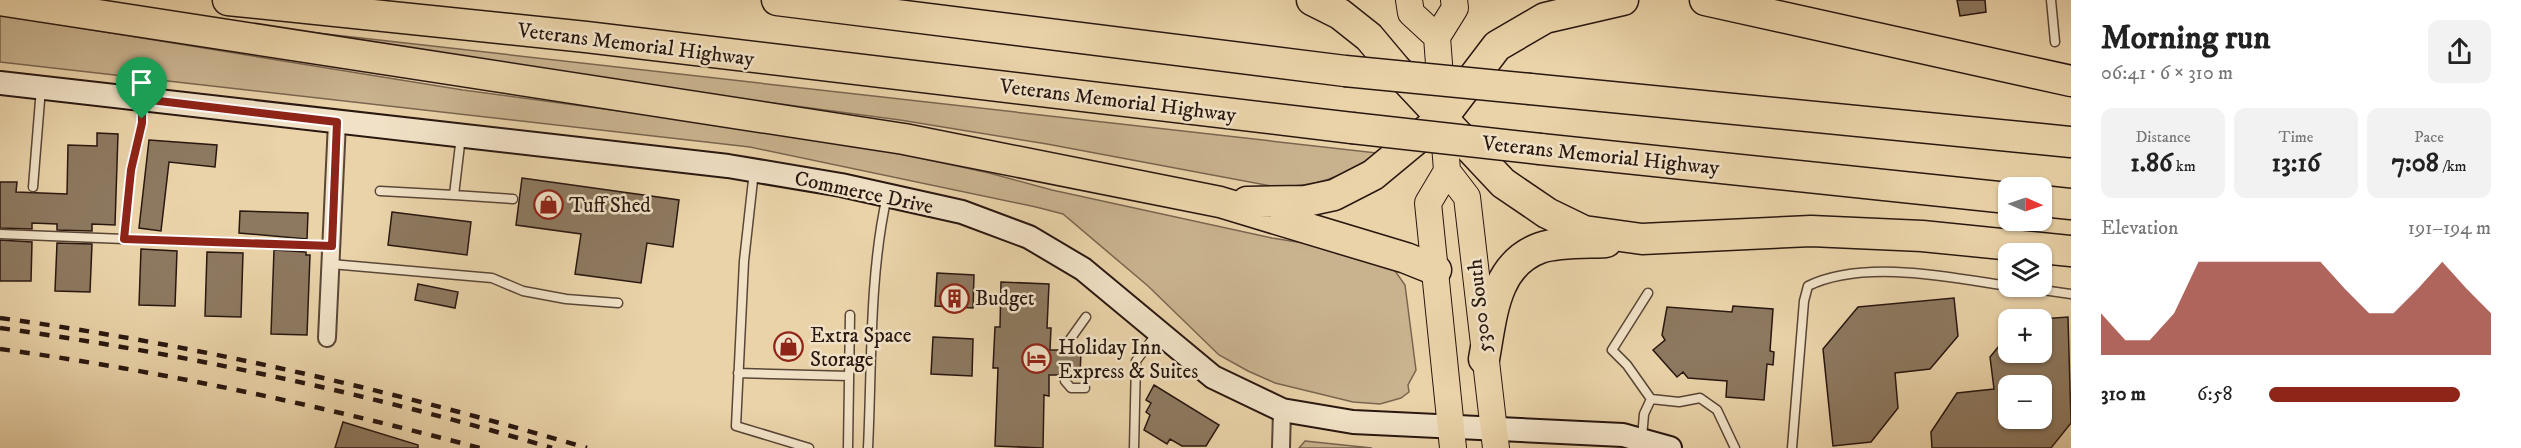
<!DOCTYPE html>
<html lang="en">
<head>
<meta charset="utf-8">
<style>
  body { margin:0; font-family:"IM FELL DW Pica",serif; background:#f2f2f2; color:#222; height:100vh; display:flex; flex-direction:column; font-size:22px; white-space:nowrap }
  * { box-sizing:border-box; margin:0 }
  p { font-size:20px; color:#767676 }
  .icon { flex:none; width:33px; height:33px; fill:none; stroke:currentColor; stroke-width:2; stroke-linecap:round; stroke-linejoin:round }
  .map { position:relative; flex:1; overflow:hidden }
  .drawer { display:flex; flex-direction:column; background:#fff; width:450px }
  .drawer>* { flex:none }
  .needle { width:39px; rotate:92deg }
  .buttons { position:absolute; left:1998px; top:177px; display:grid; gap:12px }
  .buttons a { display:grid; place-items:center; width:54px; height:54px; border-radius:12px; background:#fff; box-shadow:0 2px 4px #0004; font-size:30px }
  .pin { position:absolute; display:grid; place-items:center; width:51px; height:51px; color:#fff; margin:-62px -26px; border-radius:50% 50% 50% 0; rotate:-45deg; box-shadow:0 0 6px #0007 }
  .pin .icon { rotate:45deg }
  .round { display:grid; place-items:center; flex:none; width:63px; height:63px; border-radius:12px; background:#f2f2f2 }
  .headline { display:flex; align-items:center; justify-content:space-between; height:102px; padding:0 30px }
  h1 { font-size:33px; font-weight:700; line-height:45px }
  .figures { display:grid; grid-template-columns:repeat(3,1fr); gap:9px; height:102px; padding:6px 30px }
  .figures div { display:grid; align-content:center; border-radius:12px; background:#f2f2f2; text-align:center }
  .figures b { font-size:26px; font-weight:700 }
  .figures small { font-size:16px; font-weight:400 }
  .figures p { font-size:16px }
  .chart { height:168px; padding:12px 30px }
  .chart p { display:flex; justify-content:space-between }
  .chart svg { width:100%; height:108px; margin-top:6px; fill:#8f2418; opacity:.7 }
  ul { padding:0 30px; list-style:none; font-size:20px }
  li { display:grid; grid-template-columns:96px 72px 1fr; align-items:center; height:45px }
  li i { height:15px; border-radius:8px; background:#8f2418 }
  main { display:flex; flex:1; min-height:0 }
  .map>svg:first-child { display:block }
</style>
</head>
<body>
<main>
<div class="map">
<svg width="2071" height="448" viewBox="0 0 2071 448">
  <rect width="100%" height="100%" fill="#ead3a9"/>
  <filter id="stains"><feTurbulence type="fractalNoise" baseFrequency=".00333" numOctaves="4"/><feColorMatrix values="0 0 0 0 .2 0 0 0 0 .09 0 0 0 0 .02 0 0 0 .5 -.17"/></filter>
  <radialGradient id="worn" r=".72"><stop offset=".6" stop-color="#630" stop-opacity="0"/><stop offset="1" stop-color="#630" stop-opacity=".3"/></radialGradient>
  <path fill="#c9b38f" stroke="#796550" stroke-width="1.5" d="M0,15L463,90L842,141L989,173L1052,190L1272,238L1360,252L1393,268L1405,285L1416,370L1408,385L1409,392L1401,398L1380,404L1353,402L1275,383L1248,371L1219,355L1148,286L1063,214L1036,207L750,147L0,62Z
    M308,32L1377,153C1344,178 1312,188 1271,186L1047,144L900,120L307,41Z
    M1305,441L1372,448H1299Z"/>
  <path fill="#8d7960" stroke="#291710" stroke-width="1.5" fill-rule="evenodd" d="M1957,0H1985L1986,12L1960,16Z
    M97,133L118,134L115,225L92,224V231L57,230V224L32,223V229L0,228V182H17L16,192L67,194L68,145L97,146Z
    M149,140L217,145L215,167L169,162L161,231L139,228Z
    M522,178L679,200L673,247L647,243L641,283L575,274L581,234L516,225Z
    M240,211L308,213L307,239L239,233Z
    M392,212L471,222L467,255L388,245Z
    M0,240L32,242L31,281H0Z
    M57,243L92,244L90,292L55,291Z
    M141,249L177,251L175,306L139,305Z
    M274,250L306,252V255H310L307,335L271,334Z
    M207,252L243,253L241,317L205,316Z
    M937,273L974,275L973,308L935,306Z
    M1001,282L1049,284L1047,328H1051L1050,350H1059L1064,356L1071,351H1081L1080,376H1071L1066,369L1061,370L1059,375H1049V396L1044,395L1043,448L995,446L998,368H993L995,327H1000Z
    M418,284L458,292L455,308L415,300Z
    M1954,298L1958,336L1930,369L1895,373L1898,408L1871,442L1833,446L1823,349L1858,307Z
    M1733,306L1773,309L1770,351L1774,352L1773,365L1767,364L1764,400L1726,397L1727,381L1688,378L1683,372L1677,377L1653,350L1665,340L1662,335L1667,307L1732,312Z
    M2068,317L2071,423L2051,448H1932L1931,432L1957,393L1994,389L1990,357L2008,335V352H2042V319ZM2008,386H2042V418H2008Z
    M933,337L973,339L972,376L931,374Z
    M1154,385L1219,425L1206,446H1182L1170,439L1167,444L1144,430L1150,415L1146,412L1151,403L1146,400Z
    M343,422L418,445V448H335Z"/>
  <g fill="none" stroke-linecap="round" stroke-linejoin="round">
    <defs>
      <path id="lane" d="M2051,0L2055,42
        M461,136L454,195L513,199
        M754,171L744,261L736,426L809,448
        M33,187L41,88
        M380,191L454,195
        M0,234L124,239L131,170L142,123V102
        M124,239L332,246
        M331,264L492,278L523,291L566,299L618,303
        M2015,286L2071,294
        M1648,293L1612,350L1627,365L1651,399
        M1065,350L1066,345L1086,317
        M738,373L849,376
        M1065,375V381L1071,388H1085
        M1642,438L1644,414L1651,399L1679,402L1700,398L1717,410L1735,448
        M848,448L850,315
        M868,448C872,366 869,275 887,196
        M1134,448L1136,361L1158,332
        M1792,448L1804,301L1808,286C1863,259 1949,277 2008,286"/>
      <path id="street" d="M327,338L337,122
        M1281,448L1282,410"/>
      <path id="secondary" d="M0,83L728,166L841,185L962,212L1029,237L1083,269L1213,377L1282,410L1353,422L1623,435L1670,448"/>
      <path id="primary" d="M1409,0L1411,13L1437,37
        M1447,171L1467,197L1496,448
        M1453,448L1428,203L1447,171L1437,37L1455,8L1454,0"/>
      <path id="highway" d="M0,0L904,139L1220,202L1406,258L1436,270
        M228,0L586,37L1352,128
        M777,0L1345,71
        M1312,0L1340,14L1369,37L1395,68L1503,183L1547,213L1584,231L1642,239L1811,231L1922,236L2071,251
        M1705,0L2071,81
        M1530,89L2071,142
        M1540,149L2008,198
        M2042,201L2071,204
        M1247,202L1306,201L1334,195L1373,175L1443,117L1497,46L1545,18L1623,0
        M1484,359C1492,316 1494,265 1540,248C1556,242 1588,243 1606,242"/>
    </defs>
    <use href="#lane" stroke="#594636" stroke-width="11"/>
    <use href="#street" stroke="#594636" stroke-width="20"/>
    <use href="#secondary" stroke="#291710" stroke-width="26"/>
    <use href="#primary" stroke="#291710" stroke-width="28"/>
    <use href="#highway" stroke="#291710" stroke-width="33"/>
    <use href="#lane" stroke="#f1e2c7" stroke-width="8"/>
    <use href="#street" stroke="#f1e2c7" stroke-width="16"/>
    <use href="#secondary" stroke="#f1e2c7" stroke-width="22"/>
    <use href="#primary" stroke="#ead3a9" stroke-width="26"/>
    <use href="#highway" stroke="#ead3a9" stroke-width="30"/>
    <path stroke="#291710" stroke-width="4.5" stroke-dasharray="10 10" stroke-linecap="butt" d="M0,318C199,345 394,391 587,448
      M0,328C187,354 372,394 552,448
      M0,349C162,371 322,406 480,448"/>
    <defs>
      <path id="highway-bridge" d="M1345,71L1530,89
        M1352,128L1540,149"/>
    </defs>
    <use href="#highway-bridge" stroke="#291710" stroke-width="33" stroke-linecap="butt"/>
    <use href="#highway-bridge" stroke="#ead3a9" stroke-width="30"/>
  </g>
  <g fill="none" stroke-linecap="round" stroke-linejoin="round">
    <defs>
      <path id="route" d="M142,99L337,122L332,246L124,239L131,170L142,123Z"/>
    </defs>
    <use href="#route" stroke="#fff" stroke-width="12"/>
    <use href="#route" stroke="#8f2418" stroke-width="8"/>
  </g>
  <defs>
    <symbol id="shop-ring" viewBox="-11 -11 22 22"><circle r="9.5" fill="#f1e2c7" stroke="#8f2418" stroke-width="1.5"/><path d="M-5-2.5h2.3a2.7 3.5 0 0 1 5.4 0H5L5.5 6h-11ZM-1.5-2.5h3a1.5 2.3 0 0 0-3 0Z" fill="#8f2418"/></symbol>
    <symbol id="building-ring" viewBox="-11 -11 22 22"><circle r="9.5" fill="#f1e2c7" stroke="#8f2418" stroke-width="1.5"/><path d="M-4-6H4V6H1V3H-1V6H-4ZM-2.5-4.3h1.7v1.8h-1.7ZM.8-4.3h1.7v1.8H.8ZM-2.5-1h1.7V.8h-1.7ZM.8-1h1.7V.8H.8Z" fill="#8f2418"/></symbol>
    <symbol id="hotel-ring" viewBox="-11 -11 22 22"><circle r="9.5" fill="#f1e2c7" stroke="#8f2418" stroke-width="1.5"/><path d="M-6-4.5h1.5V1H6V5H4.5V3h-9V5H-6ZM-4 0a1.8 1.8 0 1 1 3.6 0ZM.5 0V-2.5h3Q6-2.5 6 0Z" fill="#8f2418"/></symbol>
  </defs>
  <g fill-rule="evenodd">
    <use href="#shop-ring" x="532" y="188" width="33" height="33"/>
    <use href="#building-ring" x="938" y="282" width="33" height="33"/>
    <use href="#shop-ring" x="772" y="330" width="33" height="33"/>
    <use href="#hotel-ring" x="1020" y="342" width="33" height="33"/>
  </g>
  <g text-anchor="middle" stroke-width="5" stroke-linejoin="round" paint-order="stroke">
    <g font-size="21" fill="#291710" stroke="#f1e2c7">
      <text transform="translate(636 44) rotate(7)" y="7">Veterans Memorial Highway</text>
      <text transform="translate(1118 100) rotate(7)" y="7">Veterans Memorial Highway</text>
      <text transform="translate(1601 155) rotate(6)" y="7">Veterans Memorial Highway</text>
      <text transform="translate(864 192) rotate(12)" y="7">Commerce Drive</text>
      <text transform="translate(1479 306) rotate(-96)" y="7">5300 South</text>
    </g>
    <g font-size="21" fill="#291710" stroke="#f1e2c7" text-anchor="start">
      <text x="569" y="212">Tuff Shed</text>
      <text x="975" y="305">Budget</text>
      <text x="810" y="342">Extra Space<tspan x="810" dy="24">Storage</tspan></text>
      <text x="1058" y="354">Holiday Inn<tspan x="1058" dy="24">Express &amp; Suites</tspan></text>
    </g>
  </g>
  <rect width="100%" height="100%" filter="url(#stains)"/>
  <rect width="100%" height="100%" fill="url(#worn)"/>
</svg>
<div class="buttons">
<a><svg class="needle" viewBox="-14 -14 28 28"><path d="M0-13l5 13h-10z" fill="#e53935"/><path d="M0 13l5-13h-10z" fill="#767676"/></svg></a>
<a><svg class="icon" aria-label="layers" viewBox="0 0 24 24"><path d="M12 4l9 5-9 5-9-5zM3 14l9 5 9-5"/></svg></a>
<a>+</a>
<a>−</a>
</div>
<div class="pin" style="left:142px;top:119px;background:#1e9e55"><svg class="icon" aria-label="arrive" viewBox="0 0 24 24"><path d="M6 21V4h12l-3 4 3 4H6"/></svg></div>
</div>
<section class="drawer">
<div class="headline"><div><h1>Morning run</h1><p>06:41 · 6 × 310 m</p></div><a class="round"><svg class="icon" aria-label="share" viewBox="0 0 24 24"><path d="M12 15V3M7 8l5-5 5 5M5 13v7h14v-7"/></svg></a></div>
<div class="figures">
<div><p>Distance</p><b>1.86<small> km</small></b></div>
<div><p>Time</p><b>13:16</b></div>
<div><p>Pace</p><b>7:08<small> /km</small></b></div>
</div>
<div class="chart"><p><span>Elevation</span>191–194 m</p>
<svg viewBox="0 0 160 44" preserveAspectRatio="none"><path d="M0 44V27L10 38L20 38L30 27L40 6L50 6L60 6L70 6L80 6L90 6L100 17L110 27L120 27L130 17L140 6L150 17L160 27V44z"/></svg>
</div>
<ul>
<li><b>310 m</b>6:58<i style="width:86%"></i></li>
</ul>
</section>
</main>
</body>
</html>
